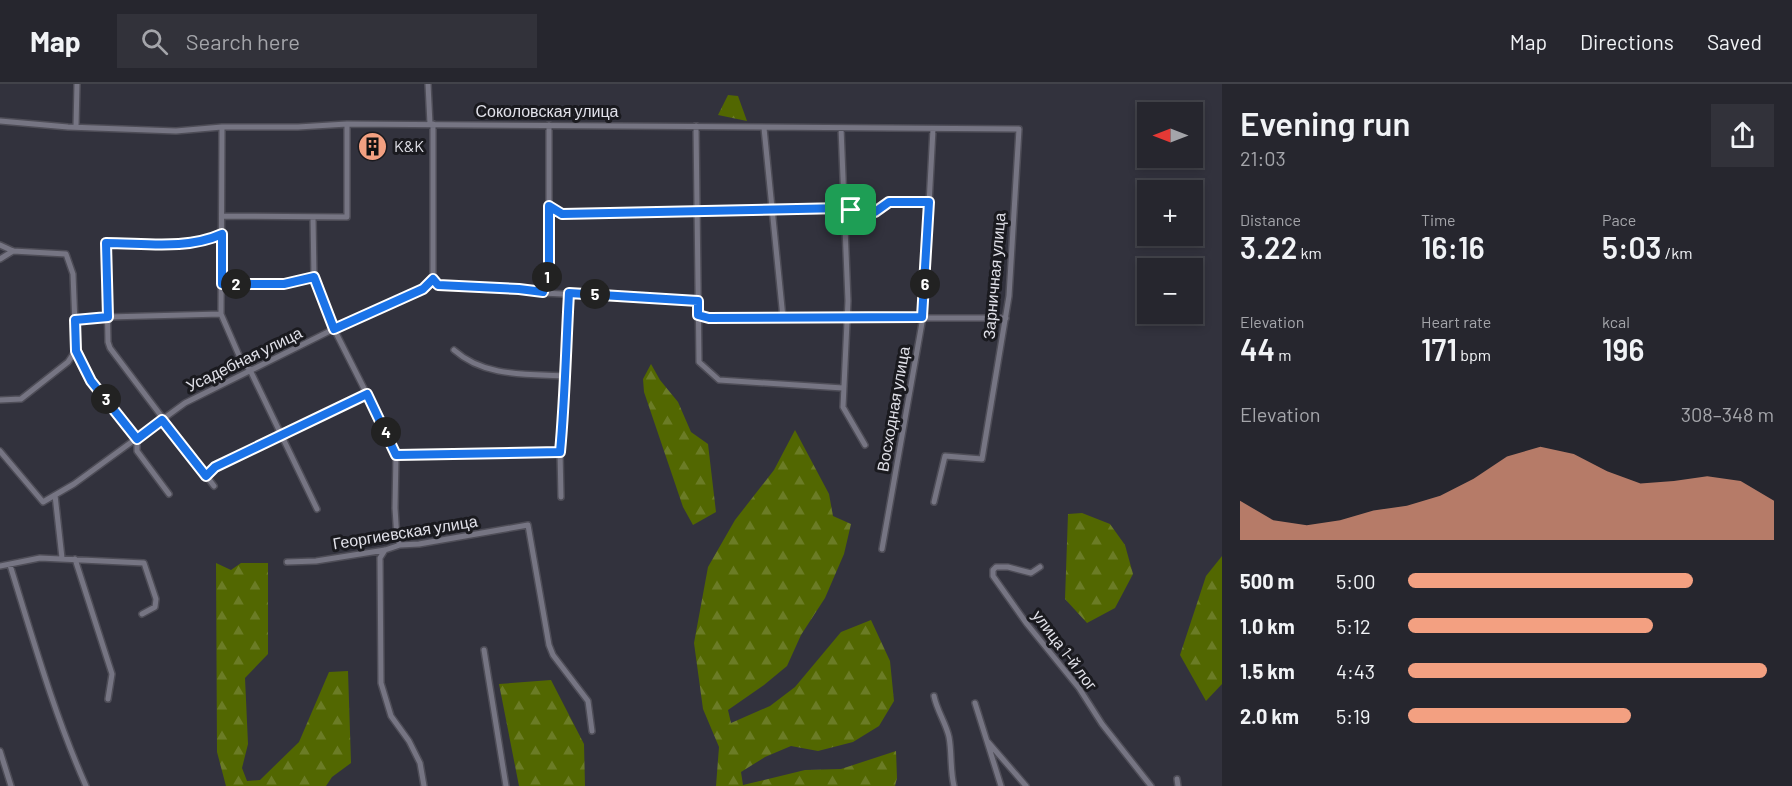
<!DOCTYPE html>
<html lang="en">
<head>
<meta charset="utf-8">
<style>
  body { margin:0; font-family:Barlow,sans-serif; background:#32323a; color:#f1f3f6; height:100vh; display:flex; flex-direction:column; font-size:22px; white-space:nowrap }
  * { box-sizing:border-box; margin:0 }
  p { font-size:20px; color:#a4a5aa }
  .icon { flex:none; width:33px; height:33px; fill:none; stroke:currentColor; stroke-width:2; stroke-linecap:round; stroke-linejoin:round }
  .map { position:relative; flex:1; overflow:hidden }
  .drawer { display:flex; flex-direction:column; background:#26262e; width:570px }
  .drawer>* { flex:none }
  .needle { width:39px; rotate:270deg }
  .tools { position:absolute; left:1137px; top:18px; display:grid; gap:12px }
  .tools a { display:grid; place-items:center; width:66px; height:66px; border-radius:0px; background:#26262e; box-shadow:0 3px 9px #0003,0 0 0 2px #42434a; font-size:30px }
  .pin { position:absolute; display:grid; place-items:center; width:51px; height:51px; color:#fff; margin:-26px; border-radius:12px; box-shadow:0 3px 9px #0006 }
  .km { position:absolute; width:30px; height:30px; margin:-15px; border-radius:50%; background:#222; color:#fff; font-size:16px; line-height:30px; text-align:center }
  .round { display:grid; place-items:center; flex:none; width:63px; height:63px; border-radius:0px; background:#32323a }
  .overview { display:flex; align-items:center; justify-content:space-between; height:102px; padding:0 18px }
  h1 { font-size:33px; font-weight:600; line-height:45px }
  .figures { display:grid; grid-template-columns:repeat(3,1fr); gap:9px; height:102px; padding:6px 18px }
  .figures div { display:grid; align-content:center }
  .figures b { font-size:30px; font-weight:600 }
  .figures small { font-size:16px; font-weight:400 }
  .figures p { font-size:16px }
  .chart { height:168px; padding:12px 18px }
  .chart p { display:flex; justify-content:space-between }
  .chart svg { width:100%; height:108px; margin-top:6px; fill:#f3a081; opacity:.7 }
  ul { padding:0 18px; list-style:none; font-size:20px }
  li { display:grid; grid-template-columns:96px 72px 1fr; align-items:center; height:45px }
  li i { height:15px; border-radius:8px; background:#f3a081 }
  header { display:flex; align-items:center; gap:36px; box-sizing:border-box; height:84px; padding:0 30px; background:#26262e; border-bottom:2px solid #42434a }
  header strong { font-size:28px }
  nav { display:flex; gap:33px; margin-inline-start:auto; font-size:21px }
  .search { width:420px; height:54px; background:#32323a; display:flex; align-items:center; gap:15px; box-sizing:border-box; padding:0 21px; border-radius:0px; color:#a4a5aa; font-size:22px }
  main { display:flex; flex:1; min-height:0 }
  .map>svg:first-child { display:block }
</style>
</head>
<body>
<header>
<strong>Map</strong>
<div class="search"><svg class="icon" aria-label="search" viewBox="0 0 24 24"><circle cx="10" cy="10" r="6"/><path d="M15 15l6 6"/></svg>Search here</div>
<nav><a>Map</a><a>Directions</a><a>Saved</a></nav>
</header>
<main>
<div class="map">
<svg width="1222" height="702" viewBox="0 0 1222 702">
  <defs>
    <pattern id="forest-firs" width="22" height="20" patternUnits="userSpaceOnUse" patternTransform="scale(1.5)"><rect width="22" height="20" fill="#526701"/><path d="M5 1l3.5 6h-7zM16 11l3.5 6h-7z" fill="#6b7c26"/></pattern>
  </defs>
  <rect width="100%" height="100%" fill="#32323d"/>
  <path fill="url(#forest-firs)" d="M728,11L738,12L747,37L718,31Z
    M651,280L660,296L678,318L691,348L708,360L716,428L693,441L683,423L644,308L643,295Z
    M795,346L829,410L833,432L851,440L844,470L825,514L801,551L787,582L764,601L728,626L731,639L770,622L795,603L841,548L871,536L890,577L894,617L879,642L853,658L818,667L791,662L765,673L741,688L743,701L805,686L841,685L896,667L897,694L895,702H716L719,663L703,625L694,559L708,483L735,436L774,386Z
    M1082,429L1110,440L1125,461L1133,490L1115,524L1087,539L1065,515L1068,430Z
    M1222,472V600L1206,617L1180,571L1206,492Z
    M216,479L231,486L241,479H268V570L245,594L248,660L242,684L247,697L260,696L299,658L329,588L348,587L351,679L332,693L326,702H226L217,668Z
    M551,596L584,660L585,702H519L499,600Z"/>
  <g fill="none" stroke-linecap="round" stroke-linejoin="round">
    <defs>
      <path id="minor" d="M428,0L430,40
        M0,37L68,43L176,47L222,43H298L347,40L1019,45L1009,212L982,375L945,372L934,418
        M696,42L699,278L719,296L843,304
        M76,43L77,0
        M222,43L221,230L241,276L250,286L317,425
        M764,44L783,234
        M841,44L848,217L843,323L865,361
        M549,122L562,130L844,124L875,127L889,119L929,118
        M222,132L347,133V40
        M313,133L314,193L334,245L385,346L396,371L395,424L397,455L400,461
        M0,161L13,167L66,170L73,190L76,266L91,297L137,355V367L169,410
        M0,175L13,167
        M433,195L438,201C473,204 508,203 543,209L698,217
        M433,195V40
        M222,200H284L314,193
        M543,209L549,182V41
        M698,231L709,234H1006
        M75,236L108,233L221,230
        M454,266C484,293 526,290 564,292
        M0,316L21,315L68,278L76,266
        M0,367L43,418L55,411
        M396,371L560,368
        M206,391L215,383L367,310
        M214,402L110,264L108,258L106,159C144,159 187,166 222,150
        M561,413L560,368L565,311L564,292L569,209
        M882,465L923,233L933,45
        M385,466L380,474L381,599L391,632L409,657L420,679L424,702
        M62,474L55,411L74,400L185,319L334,245L423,205L433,195
        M75,475L112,590L108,615
        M287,478L316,477L385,466L400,461L419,460L528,441L549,561L553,571L588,617L592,647
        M10,481C33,555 54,630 86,702
        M0,482L40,474L144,479L156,515L155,523L142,530
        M1040,483L1031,489L1008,483H996L993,486V492L1027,540L1079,604L1102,640L1151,702
        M484,566L506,702
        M934,612C937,627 946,639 949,653C952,669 950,686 954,702
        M975,619L1001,702
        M988,658L1026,702
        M0,667L11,702
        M1177,695L1178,702"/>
    </defs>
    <use href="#minor" stroke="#4e4d57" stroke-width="8"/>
    <use href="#minor" stroke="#767583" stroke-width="5"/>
  </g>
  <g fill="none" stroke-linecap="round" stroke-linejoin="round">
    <defs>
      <path id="route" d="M889,118H929L922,233L709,234L698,231V217L569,209C566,262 565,315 560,368L396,371L367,310L215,383L206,392L162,336L137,355L91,297L76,267L75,236L108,233L106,159C144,159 187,166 222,150V200H284L314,193L334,245L423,205L433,195L438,201L519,205L543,208L549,182V122L562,130L844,124L875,128Z"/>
    </defs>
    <use href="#route" stroke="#fff" stroke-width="12"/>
    <use href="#route" stroke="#1a73e8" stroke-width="8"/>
  </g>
  <defs>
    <symbol id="building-disc" viewBox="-11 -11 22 22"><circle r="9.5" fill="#f3a081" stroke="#1a1a1f"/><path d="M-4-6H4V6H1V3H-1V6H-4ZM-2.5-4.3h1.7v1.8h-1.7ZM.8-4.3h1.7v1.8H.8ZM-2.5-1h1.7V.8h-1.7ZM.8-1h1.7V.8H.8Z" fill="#111"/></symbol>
  </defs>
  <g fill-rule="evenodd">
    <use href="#building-disc" x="356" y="46" width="33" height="33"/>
  </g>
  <g text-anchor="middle" stroke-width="6" stroke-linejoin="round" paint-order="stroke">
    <g font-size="16" fill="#e1e1e9" stroke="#1a1a1f">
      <text x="547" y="33">Соколовская улица</text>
      <text transform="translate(994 192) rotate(-85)" y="6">Зарничная улица</text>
      <text transform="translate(244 275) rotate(-26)" y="6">Усадебная улица</text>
      <text transform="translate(893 325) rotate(-80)" y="6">Восходная улица</text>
      <text transform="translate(405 448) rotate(-9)" y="6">Георгиевская улица</text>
      <text transform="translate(1065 566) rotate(53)" y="6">улица 1-й лог</text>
    </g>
    <g font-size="16" fill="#e1e1e9" stroke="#1a1a1f" text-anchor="start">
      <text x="394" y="68">K&amp;K</text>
    </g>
  </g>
</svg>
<div class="tools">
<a><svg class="needle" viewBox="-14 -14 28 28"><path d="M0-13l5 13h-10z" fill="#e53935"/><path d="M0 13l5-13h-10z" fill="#a4a5aa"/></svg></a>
<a>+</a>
<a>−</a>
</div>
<div class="pin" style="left:851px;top:126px;background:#1e9e55"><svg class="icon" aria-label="arrive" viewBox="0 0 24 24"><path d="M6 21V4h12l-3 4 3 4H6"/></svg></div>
<b class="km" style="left:547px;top:193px">1</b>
<b class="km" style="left:236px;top:200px">2</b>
<b class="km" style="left:106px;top:315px">3</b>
<b class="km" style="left:386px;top:348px">4</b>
<b class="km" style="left:595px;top:210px">5</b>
<b class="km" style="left:925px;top:200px">6</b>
</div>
<section class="drawer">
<div class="overview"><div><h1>Evening run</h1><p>21:03</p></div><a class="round"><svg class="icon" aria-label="share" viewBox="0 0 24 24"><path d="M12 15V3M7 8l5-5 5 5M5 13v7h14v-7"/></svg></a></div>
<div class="figures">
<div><p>Distance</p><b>3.22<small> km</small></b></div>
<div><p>Time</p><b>16:16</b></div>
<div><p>Pace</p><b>5:03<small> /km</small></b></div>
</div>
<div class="figures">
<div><p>Elevation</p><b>44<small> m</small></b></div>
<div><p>Heart rate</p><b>171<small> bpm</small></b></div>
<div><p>kcal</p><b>196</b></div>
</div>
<div class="chart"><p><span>Elevation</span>308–348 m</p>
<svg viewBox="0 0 160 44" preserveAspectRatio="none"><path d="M0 44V28L10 36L20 38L30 36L40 32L50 30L60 26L70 19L80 10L90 6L100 9L110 16L120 21L130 20L140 18L150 20L160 28V44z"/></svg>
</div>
<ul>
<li><b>500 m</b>5:00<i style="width:78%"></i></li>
<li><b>1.0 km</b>5:12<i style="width:67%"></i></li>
<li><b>1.5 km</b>4:43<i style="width:98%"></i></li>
<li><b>2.0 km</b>5:19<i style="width:61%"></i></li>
</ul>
</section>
</main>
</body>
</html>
